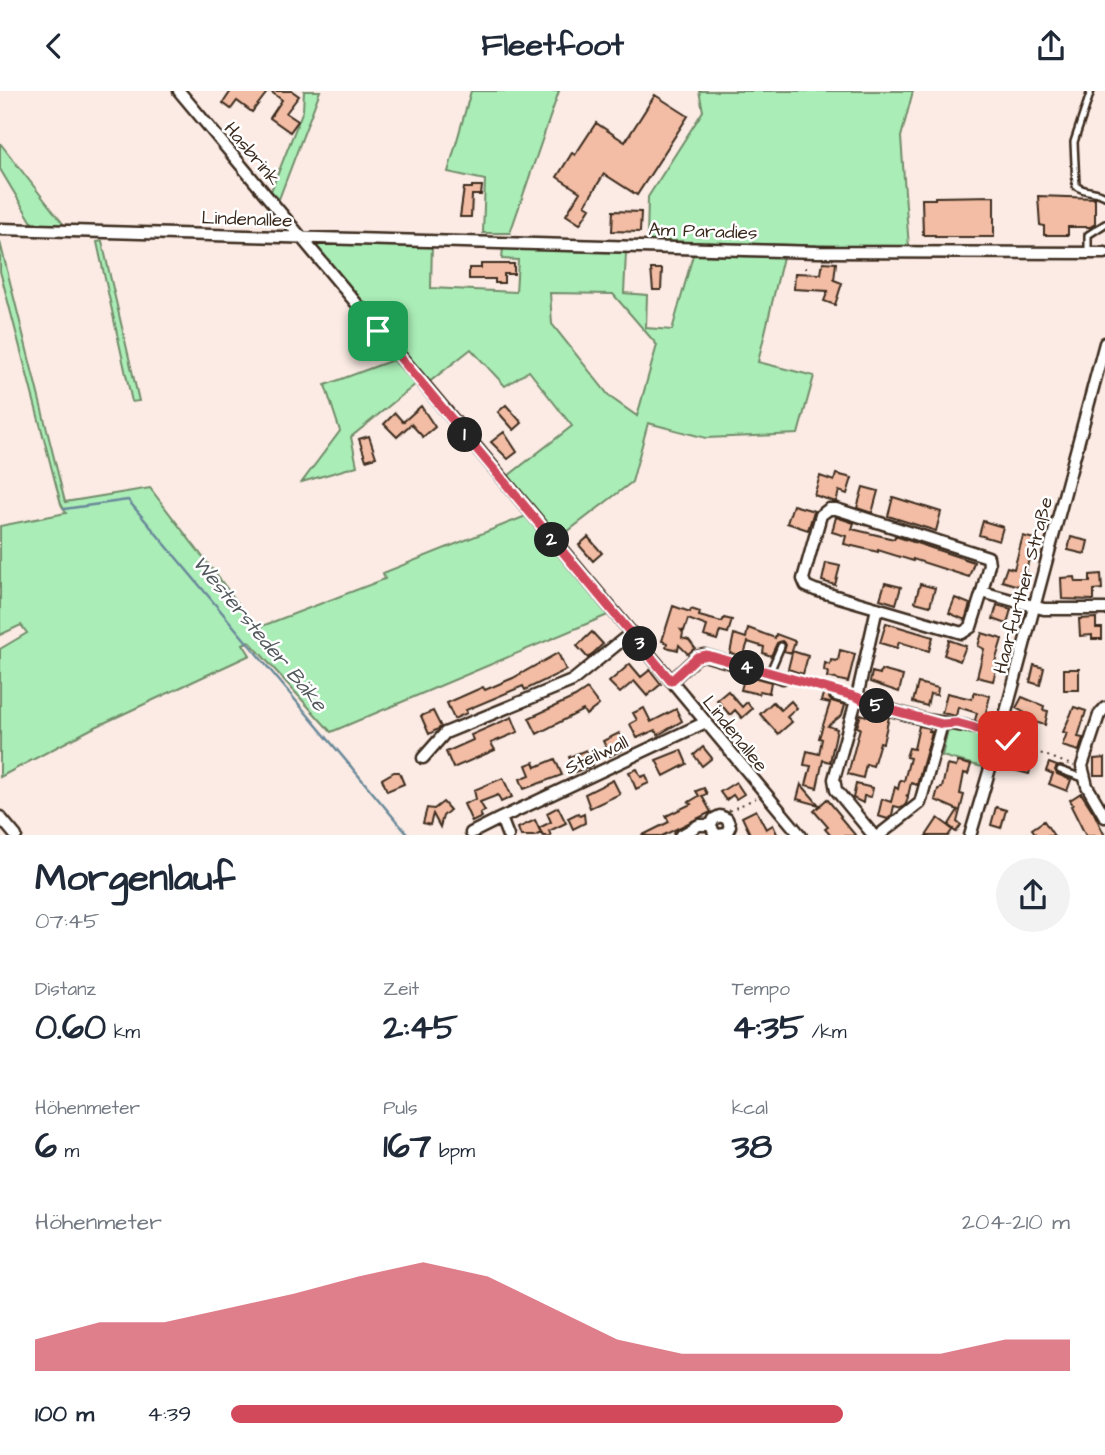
<!DOCTYPE html>
<html lang="de">
<head>
<meta charset="utf-8">
<style>
  body { margin:0; font-family:"Architects Daughter",sans-serif; background:#f2f2f3; color:#1f2937; height:100vh; display:flex; flex-direction:column; font-size:26px; white-space:nowrap }
  * { box-sizing:border-box; margin:0 }
  p { font-size:23px; color:#747a83 }
  .icon { flex:none; width:38px; height:38px; fill:none; stroke:currentColor; stroke-width:2; stroke-linecap:round; stroke-linejoin:round }
  .map { position:relative; height:744px; overflow:hidden }
  .panel { display:flex; flex-direction:column; background:#fff; flex:1 }
  .panel>* { flex:none }
  .pin { position:absolute; display:grid; place-items:center; width:60px; height:60px; color:#fff; margin:-30px; border-radius:14px; box-shadow:0 4px 10px #0006 }
  .km { position:absolute; width:35px; height:35px; margin:-18px; border-radius:50%; background:#222; color:#fff; font-size:19px; line-height:35px; text-align:center }
  .round { display:grid; place-items:center; flex:none; width:74px; height:74px; border-radius:37px; background:#f2f2f3 }
  .headline { display:flex; align-items:center; justify-content:space-between; height:119px; padding:0 35px }
  h1 { font-size:38px; font-weight:700; line-height:52px }
  .stats { display:grid; grid-template-columns:repeat(3,1fr); gap:10px; height:119px; padding:7px 35px }
  .stats div { display:grid; align-content:center }
  .stats b { font-size:35px; font-weight:700 }
  .stats small { font-size:19px; font-weight:400 }
  .stats p { font-size:19px }
  .chart { height:196px; padding:14px 35px }
  .chart p { display:flex; justify-content:space-between }
  .chart svg { width:100%; height:126px; margin-top:7px; fill:#d1495b; opacity:.7 }
  ul { padding:0 35px; list-style:none; font-size:23px }
  li { display:grid; grid-template-columns:112px 84px 1fr; align-items:center; height:52px }
  li i { height:18px; border-radius:9px; background:#d1495b }
  header { display:flex; justify-content:space-between; align-items:center; height:91px; padding:0 35px; background:#fff; font-size:32px; font-weight:700 }
  .map>svg:first-child { display:block }
</style>
</head>
<body>
<header><svg class="icon" aria-label="back" viewBox="0 0 24 24"><path d="M15 5l-7 7 7 7"/></svg>Fleetfoot<svg class="icon" aria-label="share" viewBox="0 0 24 24"><path d="M12 15V3M7 8l5-5 5 5M5 13v7h14v-7"/></svg></header>
<div class="map">
<svg width="1105" height="745" viewBox="0 0 1105 745">
  <rect width="100%" height="100%" fill="#fbebe4"/>
  <filter id="ink" filterUnits="userSpaceOnUse"><feTurbulence type="fractalNoise" baseFrequency=".0143" numOctaves="2"/><feDisplacementMap in="SourceGraphic" scale="14" xChannelSelector="R" yChannelSelector="G"/><feConvolveMatrix kernelMatrix="1 2 1 2 8 2 1 2 1" color-interpolation-filters="sRGB"/></filter>
  <g filter="url(#ink)">
    <path fill="#aaedb7" stroke="#728c6a" stroke-width="2" fill-rule="evenodd" d="M304,0H320L279,108L271,100L303,19Z
      M471,0H559L510,142H483L485,89L448,81Z
      M699,0H913L901,46L909,157L647,150L648,106L703,20Z
      M0,52L64,134L34,135L0,78Z
      M309,149L432,152L431,197L516,201L518,169L502,168L503,155L626,162L624,202L647,204L646,237L672,239L693,164L783,166L758,271L814,285L798,343L706,347L648,332L632,391L559,447L508,385L572,335L529,280L505,295L471,258L428,292ZM550,202L613,203L657,254L637,325L610,306L552,233Z
      M102,150L139,310L132,311L97,151Z
      M0,151L65,411L150,397L257,537L385,488L383,482L526,425L610,523L331,641L249,550L243,553L250,564L91,638L0,686V558L27,542L21,534L0,544V435L66,422L61,413L0,180Z
      M393,269L416,293L351,346L357,375L302,391L340,340L325,294Z
      M957,633L994,644L986,677L942,665L948,638Z"/>
    <g fill="none" stroke-linecap="round" stroke-linejoin="round">
      <path stroke="#6b899a" stroke-width="2.5" d="M64,418L128,409L409,745"/>
    </g>
    <path fill="#f2bda4" stroke="#3b2a1e" stroke-width="2" d="M231,0H268L252,21L237,10L231,18L223,12Z
      M270,0H292L299,5L286,22L298,30L290,41L270,27L282,9Z
      M655,4L688,25L637,104L604,83L585,114L590,117L580,133L566,124L580,101L557,86L572,62L575,64L596,32L625,51Z
      M472,95H482L481,104H472L471,126H460L464,97H472Z
      M994,105V146H935V144H923L922,108H935V106Z
      M1038,105L1095,107V133L1090,136H1068V144H1044V135L1040,134Z
      M613,120L641,121L640,141L612,140Z
      M823,171L836,172L834,189L842,192L835,214L824,210L828,200L794,198L795,182L821,183Z
      M481,173H514V183H504V192H495V188H469V177H481Z
      M651,178H662L661,199H653Z
      M506,314L522,332L514,339L498,321Z
      M421,315L435,336L423,346L411,333L397,346L384,333L395,322L403,331Z
      M504,341L517,361L508,368L491,351Z
      M369,345L376,366L366,369L359,348Z
      M836,383L852,387L847,403L839,400L836,411L814,404L820,385L834,390Z
      M863,396L878,400L872,422L857,417Z
      M893,406L941,421L936,440L888,425Z
      M793,414L814,420L808,439L787,432Z
      M836,426L854,432L852,438L894,448L895,445L974,471L969,486L913,468V470L878,459V461L844,453L846,445L832,441Z
      M983,430L1003,436L999,450L979,444Z
      M1023,445L1034,448L1022,496L1002,490L1007,476L1014,478Z
      M588,446L602,462L593,470L579,454Z
      M1071,446L1088,450L1085,463L1068,459Z
      M826,472L840,475L835,494L822,490Z
      M1101,483L1102,498L1094,499V509L1062,508L1061,487L1075,486L1076,491H1090V484Z
      M885,492L901,496L896,513L880,508Z
      M920,493L935,497L930,515L915,511Z
      M955,507L970,513L965,529L949,522Z
      M997,514L1011,518L1007,533L993,528Z
      M673,515L690,521L691,518L700,521L699,525L722,531L724,527L732,529L728,542L720,540L717,549L704,545L707,535L688,528L684,540L681,539L683,542L682,547L689,549L695,557L688,563L679,554L678,559L666,556L667,552L662,550Z
      M1096,527V537H1102V548H1092V544L1080,545L1079,528Z
      M886,532L933,546L929,560L899,551L897,557L880,552Z
      M748,537L775,547L776,543L795,550L792,560L808,565L803,583L788,578L792,562L784,560L786,554L782,550L777,552L771,565L763,562L764,556L748,551L743,566L730,562L734,543L746,547Z
      M592,541L603,553L588,567L577,555Z
      M982,542L1002,548L995,571L998,572L993,590L977,586L984,558L978,555Z
      M949,549L966,555L960,570L944,564Z
      M840,559L855,563L848,591L827,586L828,581L824,580L825,572L830,574L831,569L838,570Z
      M558,562L566,579L525,599L523,595L466,619L467,622L454,628L447,612L483,596L485,599L513,587Z
      M630,573L641,586L650,579L661,593L647,605L634,590L620,602L609,591Z
      M1034,574L1044,577L1040,594L1030,591Z
      M1064,578H1079V599H1064Z
      M881,579L903,585L899,601L870,591L872,581L880,583Z
      M745,584L771,591L769,602L760,600L759,603L741,599Z
      M918,592L938,597L937,604L930,603L927,615L913,611Z
      M587,598L599,614L586,624L583,619L537,643L529,627L575,606Z
      M728,600L742,616L747,611L752,618L742,627L735,619L730,624L717,609Z
      M824,600L830,602L829,607L831,610L845,614L842,624L828,635L837,638L830,671L823,669L817,697L806,694L811,675L804,674L807,660L819,663L822,648L819,647L830,612L821,610Z
      M974,601L990,605L985,625L989,626L986,636L979,634L975,629L977,622L958,616L956,625L942,622L947,602L972,608Z
      M1022,606L1044,615L1043,619L1048,620L1045,634L1024,628L1025,622L1016,617Z
      M791,610L797,617L787,626L792,631L778,643L760,623L773,611L781,619Z
      M1074,616L1086,620L1078,646L1083,647L1079,660L1062,655L1067,642L1063,641Z
      M644,617L651,631L676,618L682,630L658,644L655,639L637,647L630,633L637,629L633,622Z
      M433,620L441,636L429,643L421,625Z
      M868,620L889,626L883,652L880,651L873,675L866,673L863,687L848,683L860,637L857,636L861,623L866,625Z
      M512,626L518,641L491,652L495,659L453,677L446,661L473,649L471,644Z
      M919,635L930,637L929,640L932,641L917,694L911,692L908,705L906,704L908,706L906,713L902,717L894,715L892,724L888,728L878,725L882,708L891,711L895,696L898,698L900,689L904,690L910,667L906,666L909,657L914,658Z
      M619,642L622,649L618,651L622,659L610,665L603,650Z
      M703,656L712,667L702,675L694,664Z
      M586,659L593,674L575,681L569,666Z
      M681,659L687,673L664,685L656,669Z
      M1011,661L1033,668L1029,683L1006,677Z
      M1105,667V684H1094V668Z
      M555,668L562,684L524,698L520,688L530,684L526,674L534,671L536,676Z
      M958,671L971,674L968,683L964,682L960,703L964,704L957,731L961,734L956,741L948,735L958,719L935,709L938,698L942,697L947,674L956,676Z
      M1049,672L1057,675L1055,679L1057,683L1071,689L1067,700L1049,693L1053,683L1046,680Z
      M637,678L641,686L646,684L649,692L636,698L629,681Z
      M394,681H399L404,693L387,700L382,688Z
      M503,687L512,706L501,711L498,704L480,711L485,720L480,722L482,726L472,731L464,713L476,708L474,699Z
      M613,689L620,703L590,717L585,703Z
      M736,691L744,703L736,708L733,704L726,709L720,701Z
      M801,693L819,714L797,708Z
      M856,693L873,697L871,706L864,705L863,712L853,707Z
      M704,697L707,703L702,705L711,721L662,745H641L669,731L666,725L691,713L689,711L699,705L696,700Z
      M1081,702L1094,722L1105,745H1086L1071,715L1073,714L1070,709Z
      M827,708L841,725L840,726L856,745H831L825,738L828,736L814,720Z
      M443,711L450,719L443,725L440,736L433,723L430,734L423,732L427,717L434,718Z
      M558,716L566,732L549,740L551,745H543L539,737L551,731L547,722Z
      M996,716L1006,719L1001,737L991,734Z
      M756,719L766,738L773,734L778,745H751L742,726Z
      M578,722L580,725L584,723L585,732L573,738L568,727Z
      M938,727L953,738L948,745H926Z
      M535,729L541,742L535,745H521L518,737Z
      M1044,730L1054,745H1037L1032,738Z"/>
    <g fill="none" stroke-linecap="round" stroke-linejoin="round">
      <defs>
        <path id="service" d="M1091,0L1074,51L1076,95C1085,102 1096,99 1105,105
          M1088,162V144L1105,133
          M769,583L781,555
          M834,606L855,612
          M1060,679L1083,687"/>
        <path id="minor" d="M179,0L801,745
          M0,138L817,161L1105,162
          M982,501L971,536L962,542L815,499L806,495L803,488L821,424L829,418H836L988,466L989,473L982,501L1044,518H1105
          M671,590L697,566L704,564L783,587
          M857,606L870,613L926,629L972,636
          M1105,617L1099,624L1082,675L1087,695L1105,726
          M423,667L445,642L572,590L631,542
          M0,726L16,745
          M471,742L501,727
          M508,745L501,727L706,631
          M680,745L699,734H711L714,728L720,725L727,728L730,735L726,743L718,744L714,742L711,734
          M874,745L836,699L834,688L857,606L877,517
          M878,745L920,712L942,633
          M970,745L999,647L1105,252"/>
      </defs>
      <use href="#service" stroke="#3b2a1e" stroke-width="10"/>
      <use href="#minor" stroke="#3b2a1e" stroke-width="15"/>
      <path stroke="#3b2a1e" stroke-width="2" stroke-dasharray="2 5" stroke-linecap="butt" d="M806,178V172
        M793,590L832,600
        M1008,650L1074,675
        M729,720L756,707"/>
      <use href="#service" stroke="#fff" stroke-width="5"/>
      <use href="#minor" stroke="#fff" stroke-width="10"/>
    </g>
  </g>
  <g fill="none" stroke-linecap="round" stroke-linejoin="round" filter="url(#ink)">
    <defs>
      <path id="route" d="M378,240L671,590L697,566L707,564L857,606L870,613L942,633L957,632L972,636L1008,650"/>
    </defs>
    <use href="#route" stroke="#fff" stroke-width="14"/>
    <use href="#route" stroke="#d1495b" stroke-width="9"/>
  </g>
  <g text-anchor="middle" stroke-width="5" stroke-linejoin="round" paint-order="stroke">
    <g font-size="19" fill="#3b2a1e" stroke="#fff">
      <text transform="translate(253 62) rotate(50)" y="7">Hasbrink</text>
      <text transform="translate(247 127) rotate(2)" y="7">Lindenallee</text>
      <text transform="translate(703 139) rotate(2)" y="7">Am Paradies</text>
      <text transform="translate(1022 494) rotate(-75)" y="7">Haarfurther Straße</text>
      <text transform="translate(736 642) rotate(51)" y="7">Lindenallee</text>
      <text transform="translate(596 663) rotate(-25)" y="7">Steilwall</text>
    </g>
    <g font-size="21" font-style="italic" fill="#53595c" stroke="#fff">
      <text transform="translate(260 542) rotate(50)" y="7">Westersteder Bäke</text>
    </g>
  </g>
</svg>
<div class="pin" style="left:378px;top:240px;background:#1e9e55"><svg class="icon" aria-label="arrive" viewBox="0 0 24 24"><path d="M6 21V4h12l-3 4 3 4H6"/></svg></div>
<div class="pin" style="left:1008px;top:650px;background:#d93025"><svg class="icon" aria-label="check" viewBox="0 0 24 24"><path d="M5 12l5 5 9-10"/></svg></div>
<b class="km" style="left:465px;top:344px">1</b>
<b class="km" style="left:552px;top:449px">2</b>
<b class="km" style="left:640px;top:553px">3</b>
<b class="km" style="left:747px;top:577px">4</b>
<b class="km" style="left:877px;top:615px">5</b>
</div>
<section class="panel">
<div class="headline"><div><h1>Morgenlauf</h1><p>07:45</p></div><a class="round"><svg class="icon" aria-label="share" viewBox="0 0 24 24"><path d="M12 15V3M7 8l5-5 5 5M5 13v7h14v-7"/></svg></a></div>
<div class="stats">
<div><p>Distanz</p><b>0.60<small> km</small></b></div>
<div><p>Zeit</p><b>2:45</b></div>
<div><p>Tempo</p><b>4:35<small> /km</small></b></div>
</div>
<div class="stats">
<div><p>Höhenmeter</p><b>6<small> m</small></b></div>
<div><p>Puls</p><b>167<small> bpm</small></b></div>
<div><p>kcal</p><b>38</b></div>
</div>
<div class="chart"><p><span>Höhenmeter</span>204–210 m</p>
<svg viewBox="0 0 160 44" preserveAspectRatio="none"><path d="M0 44V33L10 27L20 27L30 22L40 17L50 11L60 6L70 11L80 22L90 33L100 38L110 38L120 38L130 38L140 38L150 33L160 33V44z"/></svg>
</div>
<ul>
<li><b>100 m</b>4:39<i style="width:73%"></i></li>
</ul>
</section>
</body>
</html>
